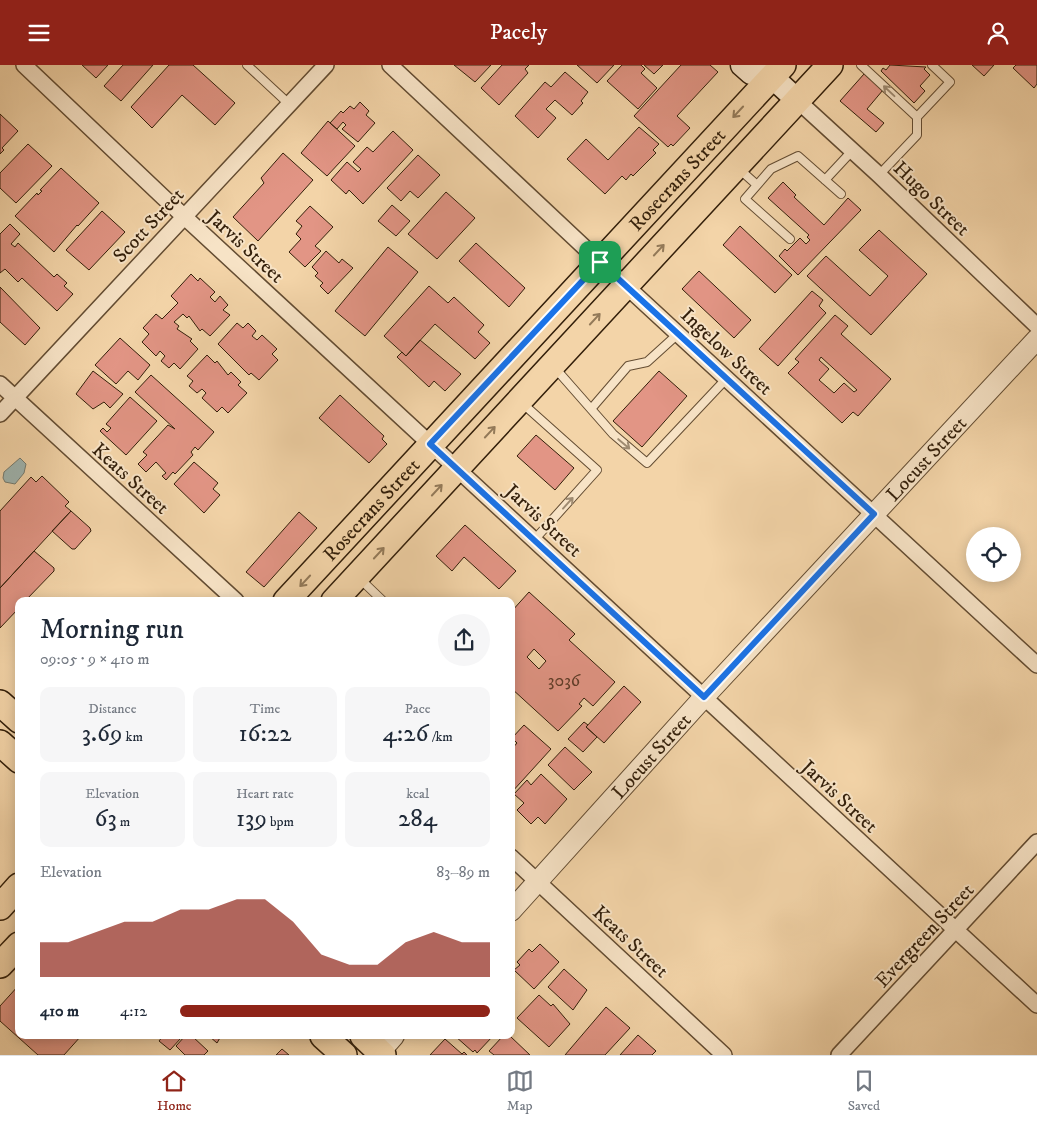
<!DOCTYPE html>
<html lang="en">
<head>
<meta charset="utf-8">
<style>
  body { margin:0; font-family:"IM FELL DW Pica",serif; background:#f6f6f7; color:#1f2937; height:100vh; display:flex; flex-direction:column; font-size:19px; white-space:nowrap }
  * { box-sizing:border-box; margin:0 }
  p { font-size:16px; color:#747a83 }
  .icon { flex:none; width:28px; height:28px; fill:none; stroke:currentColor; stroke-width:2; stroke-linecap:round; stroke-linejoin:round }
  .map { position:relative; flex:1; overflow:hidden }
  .details { position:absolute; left:15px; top:532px; width:500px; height:442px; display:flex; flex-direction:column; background:#fff; border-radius:10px; box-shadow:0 2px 12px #0003 }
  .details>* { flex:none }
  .buttons { position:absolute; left:966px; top:462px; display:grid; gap:10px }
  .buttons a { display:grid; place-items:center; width:55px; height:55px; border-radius:50%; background:#fff; box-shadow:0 2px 12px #0003; font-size:25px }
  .pin { position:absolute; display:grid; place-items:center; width:42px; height:42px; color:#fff; margin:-21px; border-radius:10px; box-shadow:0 2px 8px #0006 }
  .round { display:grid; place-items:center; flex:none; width:52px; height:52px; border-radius:26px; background:#f6f6f7 }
  .headline { display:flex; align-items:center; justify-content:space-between; height:85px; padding:0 25px }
  h1 { font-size:28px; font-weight:600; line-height:38px }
  .stats { display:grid; grid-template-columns:repeat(3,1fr); gap:8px; height:85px; padding:5px 25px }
  .stats div { display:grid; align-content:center; border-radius:10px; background:#f6f6f7; text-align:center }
  .stats b { font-size:25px; font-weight:600 }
  .stats small { font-size:14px; font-weight:400 }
  .stats p { font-size:14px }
  .chart { height:140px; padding:10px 25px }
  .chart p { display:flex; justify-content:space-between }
  .chart svg { width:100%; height:90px; margin-top:5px; fill:#8f2418; opacity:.7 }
  ul { padding:0 25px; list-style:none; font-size:16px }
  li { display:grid; grid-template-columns:80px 60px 1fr; align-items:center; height:38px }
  li i { height:12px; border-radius:6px; background:#8f2418 }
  header { display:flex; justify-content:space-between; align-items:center; height:65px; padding:0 25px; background:#8f2418; color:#fff; font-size:22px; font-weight:600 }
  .tab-bar { display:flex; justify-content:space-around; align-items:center; height:70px; border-top:1px solid #e0e1e3; background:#fff; font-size:14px; color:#747a83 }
  .tab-bar a { display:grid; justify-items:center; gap:2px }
  .tab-bar .current { color:#8f2418 }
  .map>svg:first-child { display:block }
</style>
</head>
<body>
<header><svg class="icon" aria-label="menu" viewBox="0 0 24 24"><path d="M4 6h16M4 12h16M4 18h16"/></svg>Pacely<svg class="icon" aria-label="person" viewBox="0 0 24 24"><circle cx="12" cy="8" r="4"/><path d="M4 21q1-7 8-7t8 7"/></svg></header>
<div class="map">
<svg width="1037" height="990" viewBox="0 0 1037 990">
  <rect width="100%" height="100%" fill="#f3d4a8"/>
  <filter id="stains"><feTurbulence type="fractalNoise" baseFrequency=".004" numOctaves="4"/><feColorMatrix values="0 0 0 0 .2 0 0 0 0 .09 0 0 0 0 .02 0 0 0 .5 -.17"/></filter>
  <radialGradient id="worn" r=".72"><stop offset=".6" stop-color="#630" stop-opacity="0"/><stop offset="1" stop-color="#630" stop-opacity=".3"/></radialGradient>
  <path fill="#9fb6b2" stroke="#747a6f" d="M20,393L26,399L24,408L15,419L5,417L3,413L4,407Z"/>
  <path fill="#e29585" stroke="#331f0a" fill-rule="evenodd" d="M82,0H108L96,13Z
    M123,0H153L121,36L104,21Z
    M169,0H193L235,38L215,60L182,30L152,63L131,42Z
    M454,0H491L475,17Z
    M502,0H529L525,4L528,8L499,40L481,23Z
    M577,0H614L597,18Z
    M622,0H641L645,4L641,8L657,23L638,44L607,16Z
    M644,0H663L654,9Z
    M681,0H710L718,7L677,51L690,63L673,81L671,79L668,82L634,51Z
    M890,0L926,2L924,4L930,10L920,21L925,26L914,38L881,6L883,3L886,5Z
    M972,0H994L984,11Z
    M1016,0H1037V19L1034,23L1013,3Z
    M565,7L588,27L581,36L583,38L572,50L555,35L546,44L556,53L538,73L515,51L545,17L551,22Z
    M864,9L883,25L867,44L884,58L876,67L840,36Z
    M360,37L369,46L366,50L375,58L358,77L342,64L346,60L343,57L337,64L330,58L341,46L343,48L350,41L354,44Z
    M0,49L18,66L2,83L4,85L0,89Z
    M328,56L355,81L327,111L301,88Z
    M639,62L659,79L653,85L656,88L633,111L631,109L626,115L622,111L605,129L567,94L586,74L608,95Z
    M393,66L413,85L363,139L349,125L346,129L331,115L347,97L358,107L361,104L353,97L367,82L373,87Z
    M28,79L52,101L16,138L0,123V108Z
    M283,88L313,115L258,176L233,152L264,118L261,113Z
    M418,90L440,110L418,133L410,126L401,136L387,123Z
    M61,103L99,138L78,161L77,160L54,187L15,151L37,128L38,130L42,126L40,125Z
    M783,117L796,130L794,132L824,160L848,133L861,145L798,210L779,191L785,184L787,186L800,173L806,179L810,175L807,172L809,170L768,133Z
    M446,127L475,153L437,194L408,169Z
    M392,140L410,156L396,171L378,156Z
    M310,141L333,162L315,181L321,186L305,202L289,187L301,174L296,169L302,161L296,156Z
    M102,146L125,167L89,205L66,185Z
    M10,159L20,169L11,179L15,182L18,178L54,212L57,209L67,218L64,221L73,229L57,246L22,213L18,217L5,204L0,208V169Z
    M740,161L792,210L775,228L723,180Z
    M879,165L927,209L871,270L807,211L826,191L870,231L888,211L859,185Z
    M476,178L525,223L509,242L459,196Z
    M388,182L418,207L365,271L335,246Z
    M326,186L339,198L342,194L353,203L328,229L320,221L323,218L315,211L318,208L312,202Z
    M699,206L751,255L734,273L682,224Z
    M191,209L198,216L200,213L215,227L210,232L215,237L220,231L228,240L223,245L230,250L210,271L202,264L200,266L189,251L187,253L183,249L174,257L179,261L177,264L192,274L190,276L198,284L180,304L174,298L169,303L161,296L165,291L160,286L156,291L142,277L149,269L143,263L156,249L162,254L178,238L171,231Z
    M429,221L448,238L454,232L484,260L478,267L490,278L475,294L435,259L406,291L384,271Z
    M0,222L40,263L25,280L0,257Z
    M812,226L823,235L819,241L826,248L778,301L759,284Z
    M835,250L848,261L841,269L891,314L858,351L853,347L842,358L788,308L799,297L795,294ZM821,292L857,325L854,327L844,318L834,328L819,315L829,304L819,295Z
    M237,258L243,263L248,258L256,266L252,271L257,275L262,270L277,284L272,289L278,295L259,315L251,308L249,310L218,279Z
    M120,273L150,300L138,315L128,306L116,319L95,300Z
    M420,275L461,309L445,326L434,316L429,322L397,292L402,287L406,291Z
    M207,290L215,298L217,296L228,310L231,307L241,317L238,320L247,328L228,348L222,342L217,347L202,333L206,328L202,324L197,328L189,321L193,316L187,311Z
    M93,306L123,329L110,343L104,337L93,344L76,329Z
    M659,306L687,331L642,382L613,356Z
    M151,310L214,367L198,385L195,382L191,387L193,390L175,409L173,407L166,415L162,411L166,408L156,397L146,407L138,399L147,390L143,387L168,360L175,364L135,327Z
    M340,330L384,371L382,374L387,379L369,398L319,353Z
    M130,332L157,356L126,390L100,366L103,363L107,367L111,363L106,359Z
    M536,370L574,403L555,425L517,391Z
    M194,397L218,418L213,424L220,430L204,448L174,419Z
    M42,411L69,437L65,441L71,446L0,523V446L31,412L36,417Z
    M71,446L90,463L91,466L75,484H72L52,466Z
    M299,447L317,463L264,522L246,507Z
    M465,460L516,506L499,524L464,492L452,506L436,491Z
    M34,486L54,503V506L25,536H19V543L0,563V523Z
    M529,527L575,569L569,575L615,617L593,641L584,633L579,639L582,641L558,666L511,623V547ZM534,584L546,596L539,604L527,592Z
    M624,621L641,637L604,678L586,662Z
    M584,657L588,660L586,662L597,672L583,687L568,674Z
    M524,660L551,684L511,728V685L517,678L512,673Z
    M565,682L592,707L574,725L548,700Z
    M541,709L567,734L545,759L538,752L531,759L517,745L524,738L514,729L527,715L531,720Z
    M540,879L559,897L534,924L514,905L520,900L517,897L529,884L532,887Z
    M564,904L587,925L573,945L548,922Z
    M19,920V971H81L64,990H38L0,956V941Z
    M539,930L551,941L553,939L570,959L549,982L517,953Z
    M606,942L630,963L605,990H565Z
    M638,970L656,986L652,990H620Z
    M163,971H179L181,973L170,985L159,976Z
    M185,971H192L208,986L204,990H185L176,981Z
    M209,971H221L217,978Z
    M455,971H493L477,988L475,985L473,987Z
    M503,971H510L530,990H494L489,986Z
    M445,974L462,989L464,987L467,990H430Z
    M282,984L289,990H276Z"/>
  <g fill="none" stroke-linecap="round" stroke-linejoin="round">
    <defs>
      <path id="service" d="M247,0L289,39
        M861,0L917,52
        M738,103L757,120
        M879,110L917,70V52L950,17L932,0
        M825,115L852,86
        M790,174L745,134L771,104L798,91L841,129
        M555,303L591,344L628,301L647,297L679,268
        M522,338L597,405L535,474
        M591,344L613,369L647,398L727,313
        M359,513L383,536"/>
      <path id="minor" d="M24,0L163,132L1037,940
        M390,0L600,197L1037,600
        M797,35L879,110L1037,261
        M0,319L236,536
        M0,349L326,0
        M511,792L724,990
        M839,990L1037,777"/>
      <g id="tertiary">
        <path id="s1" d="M511,846L704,632L1037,274"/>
        <path d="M380,987L394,971"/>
      </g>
      <path id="secondary" d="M742,0L751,8L771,11L797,35"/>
      <g id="primary">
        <path id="s2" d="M286,536L783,0"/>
        <path d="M334,536L830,0"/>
        <path d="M0,638L19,655"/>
        <path d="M0,678L19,695"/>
        <path d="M0,842L19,821"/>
        <path d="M0,900L19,880"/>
        <path d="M323,971L344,990"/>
        <path d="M363,971L383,990"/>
      </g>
    </defs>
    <use href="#service" stroke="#634c32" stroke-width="10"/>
    <use href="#minor" stroke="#634c32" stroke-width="18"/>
    <use href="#tertiary" stroke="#634c32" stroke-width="22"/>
    <use href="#secondary" stroke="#331f0a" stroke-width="25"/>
    <use href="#primary" stroke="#331f0a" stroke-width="28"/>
    <use href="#service" stroke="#f7e3c6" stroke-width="8"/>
    <use href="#minor" stroke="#f7e3c6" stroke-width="15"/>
    <use href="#tertiary" stroke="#f7e3c6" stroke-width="20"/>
    <use href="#secondary" stroke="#f7e3c6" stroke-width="22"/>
    <use href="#primary" stroke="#f3d4a8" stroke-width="25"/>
  </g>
  <defs><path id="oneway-shaft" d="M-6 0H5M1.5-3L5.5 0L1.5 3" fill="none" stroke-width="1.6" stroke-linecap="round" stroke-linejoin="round" transform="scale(1.25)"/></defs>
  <g stroke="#9f8b71">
    <use href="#oneway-shaft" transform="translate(889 26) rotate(-137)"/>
    <use href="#oneway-shaft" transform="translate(624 379) rotate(40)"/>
    <use href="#oneway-shaft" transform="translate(568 438) rotate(-48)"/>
  </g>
  <g stroke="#937a59">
    <use href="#oneway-shaft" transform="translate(738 47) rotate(133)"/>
    <use href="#oneway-shaft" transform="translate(659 185) rotate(-47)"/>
    <use href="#oneway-shaft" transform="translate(595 254) rotate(-47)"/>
    <use href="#oneway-shaft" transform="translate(490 367) rotate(-47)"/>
    <use href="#oneway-shaft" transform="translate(437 425) rotate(-47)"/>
    <use href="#oneway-shaft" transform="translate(379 488) rotate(-47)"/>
    <use href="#oneway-shaft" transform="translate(305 516) rotate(133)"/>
  </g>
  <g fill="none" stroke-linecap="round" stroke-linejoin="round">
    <defs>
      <path id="route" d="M600,197L874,449L704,632L430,379Z"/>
    </defs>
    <use href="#route" stroke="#fff" stroke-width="10"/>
    <use href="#route" stroke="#1a73e8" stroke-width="6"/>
  </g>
  <g text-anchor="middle" stroke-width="4" stroke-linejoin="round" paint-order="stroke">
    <g font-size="18" fill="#5f3c29">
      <text x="564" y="621">3036</text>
    </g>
    <g font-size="20" fill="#331f0a" stroke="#f7e3c6">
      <text dy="7" stroke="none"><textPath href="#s2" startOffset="575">Rosecrans Street</textPath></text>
      <text transform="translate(932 133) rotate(44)" y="7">Hugo Street</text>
      <text transform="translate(148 160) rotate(-47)" y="7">Scott Street</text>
      <text transform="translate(246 181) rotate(43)" y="7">Jarvis Street</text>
      <text transform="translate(727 286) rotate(43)" y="7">Ingelow Street</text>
      <text dy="7" stroke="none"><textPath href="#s1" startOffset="614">Locust Street</textPath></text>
      <text transform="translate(131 413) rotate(42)" y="7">Keats Street</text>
      <text dy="7" stroke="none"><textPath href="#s2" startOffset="125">Rosecrans Street</textPath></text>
      <text transform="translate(544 455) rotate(43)" y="7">Jarvis Street</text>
      <text dy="7" stroke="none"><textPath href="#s1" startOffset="209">Locust Street</textPath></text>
      <text transform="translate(840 731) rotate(43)" y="7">Jarvis Street</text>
      <text transform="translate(924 870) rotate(-47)" y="7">Evergreen Street</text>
      <text transform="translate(631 876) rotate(43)" y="7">Keats Street</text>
    </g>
  </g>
  <rect width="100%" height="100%" filter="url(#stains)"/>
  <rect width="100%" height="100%" fill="url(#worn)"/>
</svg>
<div class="buttons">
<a><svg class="icon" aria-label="locate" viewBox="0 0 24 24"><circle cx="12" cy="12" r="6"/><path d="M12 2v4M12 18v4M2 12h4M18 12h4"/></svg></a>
</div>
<div class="pin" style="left:600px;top:197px;background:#1e9e55"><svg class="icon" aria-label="arrive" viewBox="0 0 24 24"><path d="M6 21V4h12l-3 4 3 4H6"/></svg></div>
<section class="details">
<div class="headline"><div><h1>Morning run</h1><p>09:05 · 9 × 410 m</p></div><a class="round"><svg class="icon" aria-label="share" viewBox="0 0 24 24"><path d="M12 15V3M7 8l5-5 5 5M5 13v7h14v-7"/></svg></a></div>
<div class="stats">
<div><p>Distance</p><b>3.69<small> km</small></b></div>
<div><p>Time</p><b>16:22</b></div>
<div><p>Pace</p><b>4:26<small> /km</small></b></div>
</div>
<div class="stats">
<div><p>Elevation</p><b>63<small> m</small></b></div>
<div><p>Heart rate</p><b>139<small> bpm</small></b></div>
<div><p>kcal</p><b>284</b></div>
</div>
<div class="chart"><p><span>Elevation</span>83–89 m</p>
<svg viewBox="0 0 160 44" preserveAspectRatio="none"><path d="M0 44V27L10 27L20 22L30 17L40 17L50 11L60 11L70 6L80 6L90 17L100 33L110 38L120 38L130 27L140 22L150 27L160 27V44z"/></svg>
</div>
<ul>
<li><b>410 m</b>4:12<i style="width:100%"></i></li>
</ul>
</section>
</div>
<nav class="tab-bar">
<a class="current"><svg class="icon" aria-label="home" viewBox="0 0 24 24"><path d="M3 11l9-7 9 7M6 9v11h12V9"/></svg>Home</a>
<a><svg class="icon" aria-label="map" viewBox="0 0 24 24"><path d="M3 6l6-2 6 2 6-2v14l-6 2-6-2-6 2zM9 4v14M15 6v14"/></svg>Map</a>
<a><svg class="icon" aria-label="saved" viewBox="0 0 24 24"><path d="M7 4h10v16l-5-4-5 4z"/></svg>Saved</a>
</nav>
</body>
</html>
